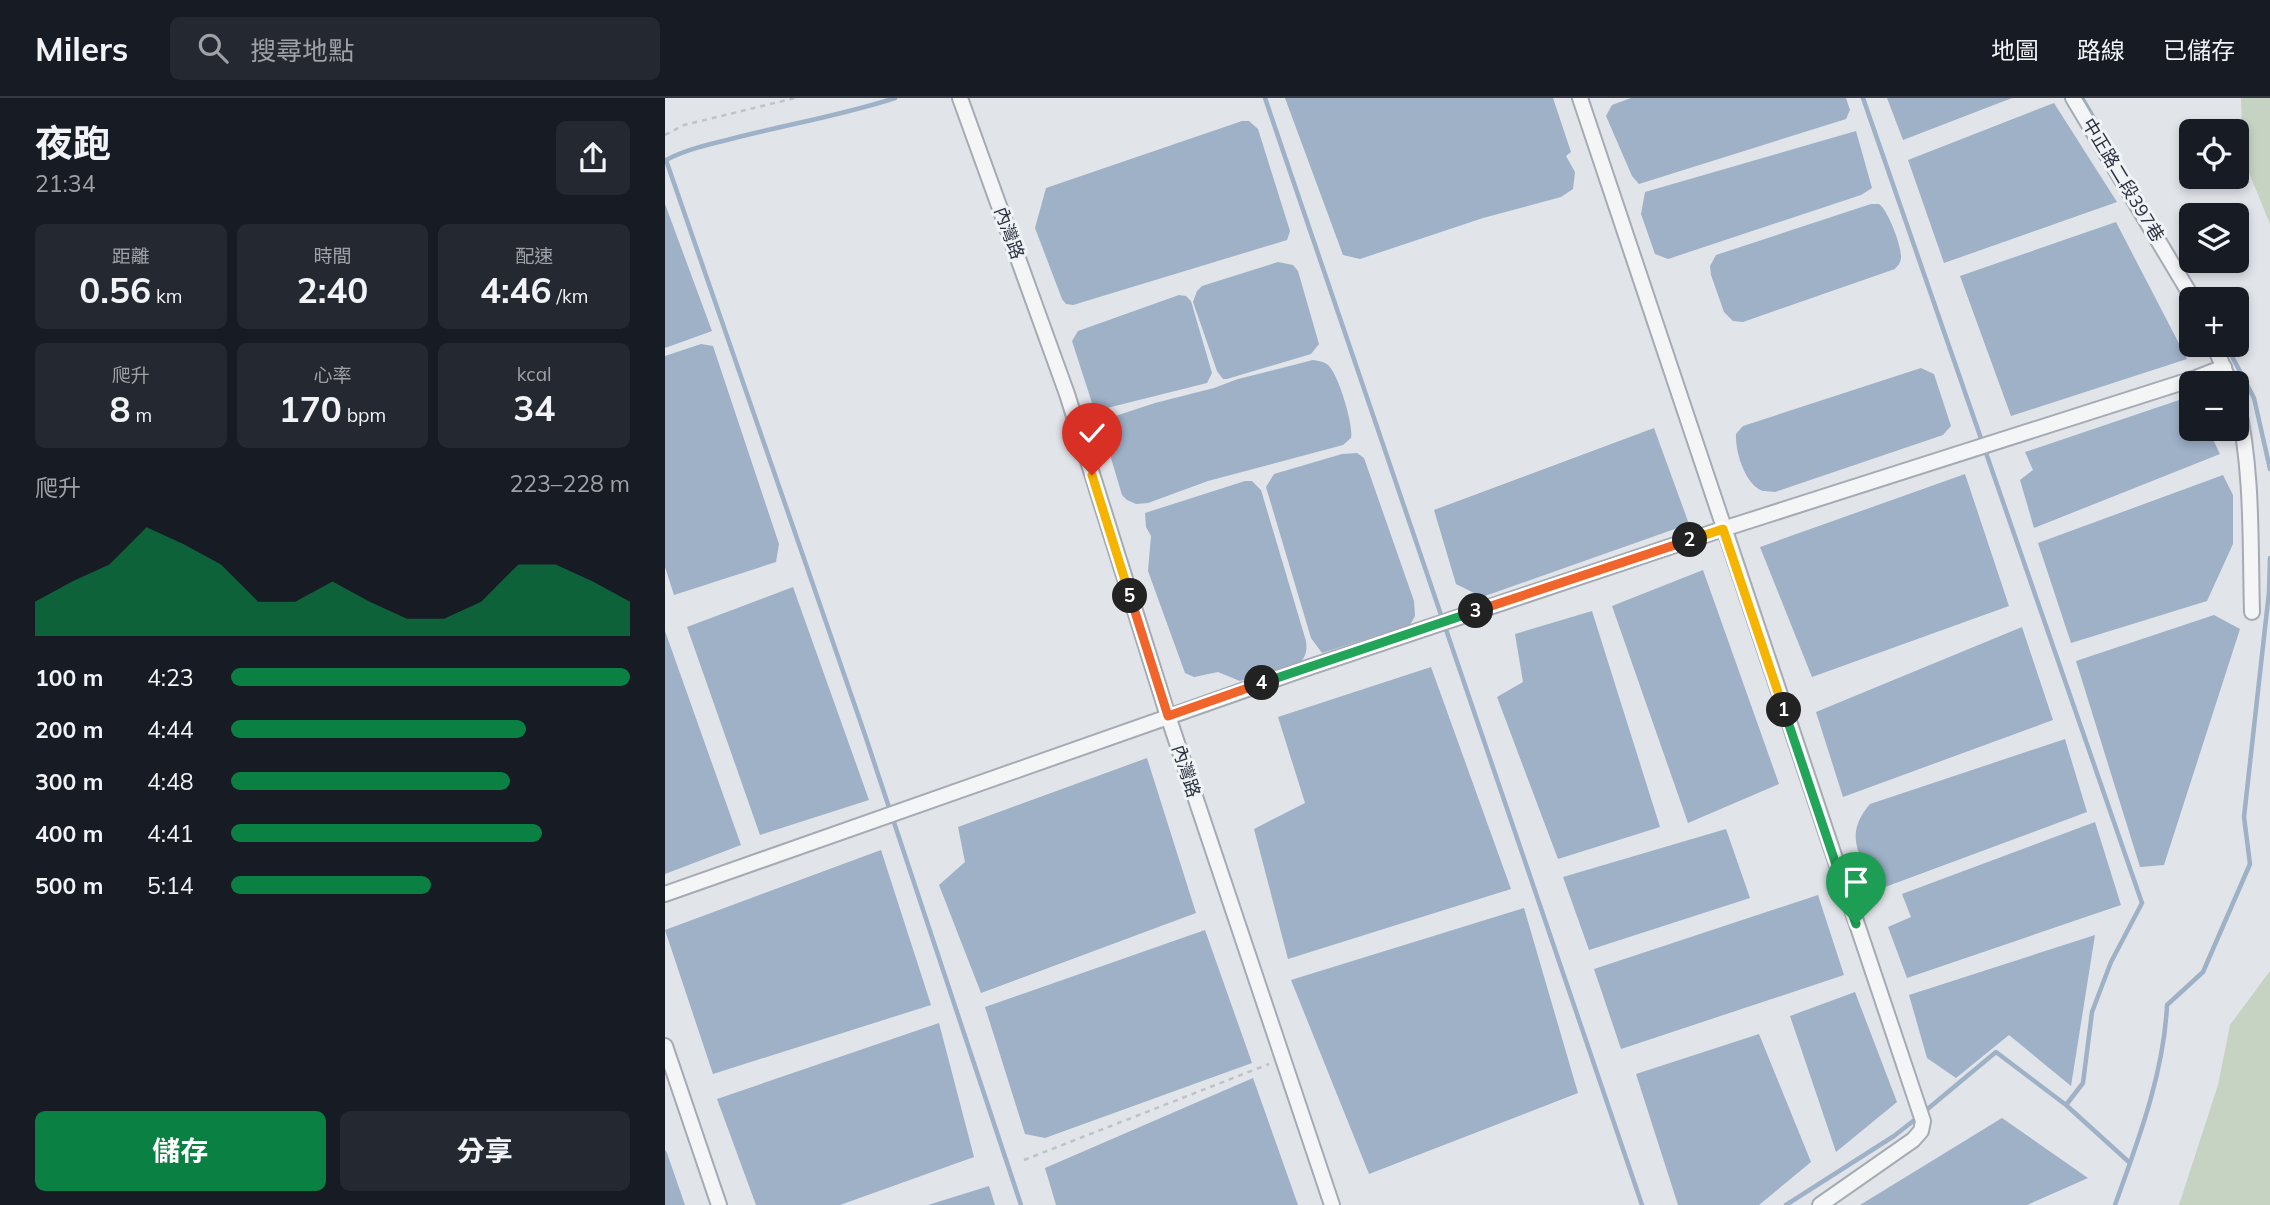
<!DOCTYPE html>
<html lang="zh-TW">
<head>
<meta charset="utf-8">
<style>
  body { margin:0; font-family:Mulish,"Noto Sans TC",sans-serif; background:#242831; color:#f1f3f6; height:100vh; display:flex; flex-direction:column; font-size:26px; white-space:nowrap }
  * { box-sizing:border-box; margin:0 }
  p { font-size:23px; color:#9ea1a6 }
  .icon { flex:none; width:38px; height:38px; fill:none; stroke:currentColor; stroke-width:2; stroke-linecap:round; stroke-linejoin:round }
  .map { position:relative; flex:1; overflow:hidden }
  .side { display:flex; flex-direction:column; background:#171b24; width:665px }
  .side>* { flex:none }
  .controls { position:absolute; left:1514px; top:21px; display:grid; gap:14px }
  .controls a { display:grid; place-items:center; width:70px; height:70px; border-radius:10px; background:#171b24; box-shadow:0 4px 10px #0003; font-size:35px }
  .pin { position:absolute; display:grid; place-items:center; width:60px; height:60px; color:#fff; margin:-72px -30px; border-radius:50% 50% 50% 0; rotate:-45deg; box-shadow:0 0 7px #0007 }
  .pin .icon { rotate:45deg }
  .km { position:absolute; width:35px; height:35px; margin:-18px; border-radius:50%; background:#222; color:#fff; font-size:19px; line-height:35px; text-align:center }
  .round { display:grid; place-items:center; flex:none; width:74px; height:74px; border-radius:10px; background:#242831 }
  .overview { display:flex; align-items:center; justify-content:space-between; height:119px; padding:0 35px }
  h1 { font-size:38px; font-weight:700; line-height:52px }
  .figures { display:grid; grid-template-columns:repeat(3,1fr); gap:10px; height:119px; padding:7px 35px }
  .figures div { display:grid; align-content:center; border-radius:10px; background:#242831; text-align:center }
  .figures b { font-size:35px; font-weight:700 }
  .figures small { font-size:19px; font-weight:400 }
  .figures p { font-size:19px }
  .chart { height:196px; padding:14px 35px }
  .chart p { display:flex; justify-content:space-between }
  .chart svg { width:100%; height:126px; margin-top:7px; fill:#0b8043; opacity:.7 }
  .button { display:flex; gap:14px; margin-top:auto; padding:14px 35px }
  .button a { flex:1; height:80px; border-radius:10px; background:#0b8043; color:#fff; font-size:28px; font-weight:700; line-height:80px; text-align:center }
  .button a+a { background:#242831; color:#f1f3f6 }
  ul { padding:0 35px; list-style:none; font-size:23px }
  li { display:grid; grid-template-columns:112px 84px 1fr; align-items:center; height:52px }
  li i { height:18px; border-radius:9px; background:#0b8043 }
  header { display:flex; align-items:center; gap:42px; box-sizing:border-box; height:98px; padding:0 35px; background:#171b24; border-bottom:2px solid #363941 }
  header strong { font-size:33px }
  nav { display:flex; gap:38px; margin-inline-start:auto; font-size:24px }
  .search { width:490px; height:63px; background:#242831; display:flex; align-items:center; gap:18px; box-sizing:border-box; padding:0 24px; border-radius:10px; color:#9ea1a6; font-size:26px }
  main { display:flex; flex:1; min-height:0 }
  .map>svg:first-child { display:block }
</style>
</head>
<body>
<header>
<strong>Milers</strong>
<div class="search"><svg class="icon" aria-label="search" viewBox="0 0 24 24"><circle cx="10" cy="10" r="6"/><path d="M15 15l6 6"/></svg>搜尋地點</div>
<nav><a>地圖</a><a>路線</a><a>已儲存</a></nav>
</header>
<main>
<section class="side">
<div class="overview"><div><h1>夜跑</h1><p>21:34</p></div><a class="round"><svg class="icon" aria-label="share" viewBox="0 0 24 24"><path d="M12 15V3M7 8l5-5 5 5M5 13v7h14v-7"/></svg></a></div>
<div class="figures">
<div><p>距離</p><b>0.56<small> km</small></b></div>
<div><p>時間</p><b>2:40</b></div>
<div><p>配速</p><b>4:46<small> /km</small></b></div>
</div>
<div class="figures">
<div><p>爬升</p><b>8<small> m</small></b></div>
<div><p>心率</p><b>170<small> bpm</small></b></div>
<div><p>kcal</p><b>34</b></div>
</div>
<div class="chart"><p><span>爬升</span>223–228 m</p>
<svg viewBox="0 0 160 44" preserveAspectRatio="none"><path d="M0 44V32L10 25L20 19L30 6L40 12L50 19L60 32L70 32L80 25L90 32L100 38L110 38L120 32L130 19L140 19L150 25L160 32V44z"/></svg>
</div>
<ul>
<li><b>100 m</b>4:23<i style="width:100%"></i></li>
<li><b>200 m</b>4:44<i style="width:74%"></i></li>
<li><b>300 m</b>4:48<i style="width:70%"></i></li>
<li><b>400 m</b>4:41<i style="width:78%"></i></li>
<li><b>500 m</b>5:14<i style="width:50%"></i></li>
</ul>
<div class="button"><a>儲存</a><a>分享</a></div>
</section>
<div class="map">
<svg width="1605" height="1107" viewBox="0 0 1605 1107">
  <rect width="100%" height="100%" fill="#e1e4e9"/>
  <path fill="#c6d2c2" d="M1576,0H1605V126L1578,60Z
    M1605,873V1107H1514L1553,987L1565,927Z"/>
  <path fill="#9eb1c7" d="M620,0H888L906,54L901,58L910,74L908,91L896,99L818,120L695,161L678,157Z
    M966,0H1181L1185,12L1181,21L974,86L967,78L941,18L947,7Z
    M1222,0H1347L1238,42Z
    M1389,5L1452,104L1279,165L1243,62Z
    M577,23H584L593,31L625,133L622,142L408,207L401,206L397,201L370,130L381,90Z
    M1191,33L1207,90L1196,97L1003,161L990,156L976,116L980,94Z
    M0,106L47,233L0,250Z
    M1206,106H1214C1223,112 1237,149 1236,160C1235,166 1234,166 1230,171L1078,224L1068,223L1059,214L1046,177L1045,168L1051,157Z
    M1451,124L1522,261L1346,318L1295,178Z
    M613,164L628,167L633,173L654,246L646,256L562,281H558L552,273L528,204L532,193L537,188Z
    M514,197L521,198L526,203L547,275L542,285L438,311L428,308L407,243L413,233Z
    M36,246L48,248L114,446L111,464L9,497L0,469V258Z
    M648,262C653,263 659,263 663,267C673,275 689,328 686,340L678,347L543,383L483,405L471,406L462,402L457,397L435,323L490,305L549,290L573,281Z
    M1256,270L1269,276L1286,328L1278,337L1110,394C1109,394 1099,393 1098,393C1080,387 1070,353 1071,336L1078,328Z
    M1526,298V331H1543L1555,356L1369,430L1355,382L1368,372L1360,354Z
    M989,330L1024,426L817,499L791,486L769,412Z
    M692,355L699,360L749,503L750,518L745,527L657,555L646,540L601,389L609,376L677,356Z
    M1300,376L1344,508L1147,579L1095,449Z
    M1558,377L1568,397V446L1542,503L1406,545L1373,445Z
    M580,383H587L596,392L641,543C642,550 642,558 635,564C630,569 587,579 575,583L553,574L529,579L520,575L483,473L486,438L481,429L480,415Z
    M1038,472L1114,686L1023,725L947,508Z
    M128,489L204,702L95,737L22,529Z
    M927,513L995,729L893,761L832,599L858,584L850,536Z
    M1549,517L1575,531L1499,767L1475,769L1411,563Z
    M1357,529L1388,622L1178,699L1151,614Z
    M0,533L76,747L0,776Z
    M766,569L846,791L623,861L589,731L640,705L613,619Z
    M1400,641L1422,714L1212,792C1196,758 1177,739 1205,706Z
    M482,660L531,815L316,895L274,787L300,764L293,729Z
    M1430,724L1456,807L1242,880L1223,829L1246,819L1237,796Z
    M1061,731L1085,800L924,852L898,779Z
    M216,752L266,907L48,976L0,832Z
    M1153,797L1179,877L956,951L929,871Z
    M859,810L913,995L704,1076L626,882Z
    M540,832L587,965L380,1040L360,1036L320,909Z
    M1430,837L1406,988L1344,937L1291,980L1262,960L1244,897Z
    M1190,894L1232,1004L1171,1054L1125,918Z
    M274,925L309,1059L175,1107H91L52,1001Z
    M1094,936L1146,1064L1094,1107H1013L971,976Z
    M588,980L633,1107H391L380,1070Z
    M1337,1020L1423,1080L1362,1107H1195Z
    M0,1052L2,1055L20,1107H0Z
    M324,1088L330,1107H263Z"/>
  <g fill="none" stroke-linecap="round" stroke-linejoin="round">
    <path stroke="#9eb1c7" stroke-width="4.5" d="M600,0L977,1107
      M1198,0L1477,805L1446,864L1427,914L1418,985L1401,1007
      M1417,0L1486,117
      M1,62L199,634L356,1107
      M1,62C20,52 41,47 62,42C118,27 175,18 230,0
      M1561,247L1589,300L1605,371
      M1259,1014L1331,954L1401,1007L1465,1065
      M1121,1107L1229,1038L1252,1020
      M1450,1107C1473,1043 1499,975 1502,907L1538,874L1585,766L1579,719L1604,494L1605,460"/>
    <defs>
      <path id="street" d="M295,0L402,296L503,618L667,1107
        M915,0L1258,1023L1256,1033L1248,1042L1155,1107
        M1408,0L1528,201
        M1549,247L1565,285
        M1572,304C1588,373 1585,444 1587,514
        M0,796L645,569L1058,431L1531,280L1559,269
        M0,948L54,1107"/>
    </defs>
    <use href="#street" stroke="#a6abb3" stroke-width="18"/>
    <path stroke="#bfc2c7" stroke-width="2.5" stroke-dasharray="5 5" stroke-linecap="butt" d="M0,37L19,27L130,0
      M359,1062L604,966"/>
    <use href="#street" stroke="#f3f5f7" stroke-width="14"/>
  </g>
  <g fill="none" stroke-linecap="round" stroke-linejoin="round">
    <defs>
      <path id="split-1" d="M1119,612L1191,826"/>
      <path id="split-2" d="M1025,442L1058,431L1119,612"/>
      <path id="split-3" d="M811,513L1025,442"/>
      <path id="split-4" d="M597,585L811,513"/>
      <path id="split-5" d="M465,498L503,618L597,585"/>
      <path id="split-6" d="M427,377L465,498"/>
    </defs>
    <use href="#split-1" stroke="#fff" stroke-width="14"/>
    <use href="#split-2" stroke="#fff" stroke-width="14"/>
    <use href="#split-3" stroke="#fff" stroke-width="14"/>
    <use href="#split-4" stroke="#fff" stroke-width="14"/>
    <use href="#split-5" stroke="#fff" stroke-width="14"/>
    <use href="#split-6" stroke="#fff" stroke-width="14"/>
    <use href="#split-1" stroke="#22a559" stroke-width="9"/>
    <use href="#split-2" stroke="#f5b400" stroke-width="9"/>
    <use href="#split-3" stroke="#f0652b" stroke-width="9"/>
    <use href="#split-4" stroke="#22a559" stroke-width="9"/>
    <use href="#split-5" stroke="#f0652b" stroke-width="9"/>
    <use href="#split-6" stroke="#f5b400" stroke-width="9"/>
  </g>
  <g text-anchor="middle" stroke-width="6" stroke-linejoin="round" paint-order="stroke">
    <g font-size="18" fill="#2a313f" stroke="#f0f3f6">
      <text transform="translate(1458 82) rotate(59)" y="6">中正路二段397巷</text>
      <text transform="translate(344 135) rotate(70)" y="6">內灣路</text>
      <text transform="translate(521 673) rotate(72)" y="6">內灣路</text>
    </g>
  </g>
</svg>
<div class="controls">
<a><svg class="icon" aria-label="locate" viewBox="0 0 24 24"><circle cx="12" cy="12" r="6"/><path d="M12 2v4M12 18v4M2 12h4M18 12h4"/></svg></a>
<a><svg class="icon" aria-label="layers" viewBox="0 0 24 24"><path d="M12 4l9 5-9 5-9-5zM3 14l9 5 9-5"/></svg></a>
<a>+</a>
<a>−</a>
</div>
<div class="pin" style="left:1191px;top:826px;background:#1e9e55"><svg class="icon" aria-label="arrive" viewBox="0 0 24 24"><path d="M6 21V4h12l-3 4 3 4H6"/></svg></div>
<div class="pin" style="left:427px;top:377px;background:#d93025"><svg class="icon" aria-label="check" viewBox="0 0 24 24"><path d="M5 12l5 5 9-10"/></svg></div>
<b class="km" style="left:1119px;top:612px">1</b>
<b class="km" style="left:1025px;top:442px">2</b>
<b class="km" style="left:811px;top:513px">3</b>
<b class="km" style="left:597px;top:585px">4</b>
<b class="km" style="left:465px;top:498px">5</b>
</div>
</main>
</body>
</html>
